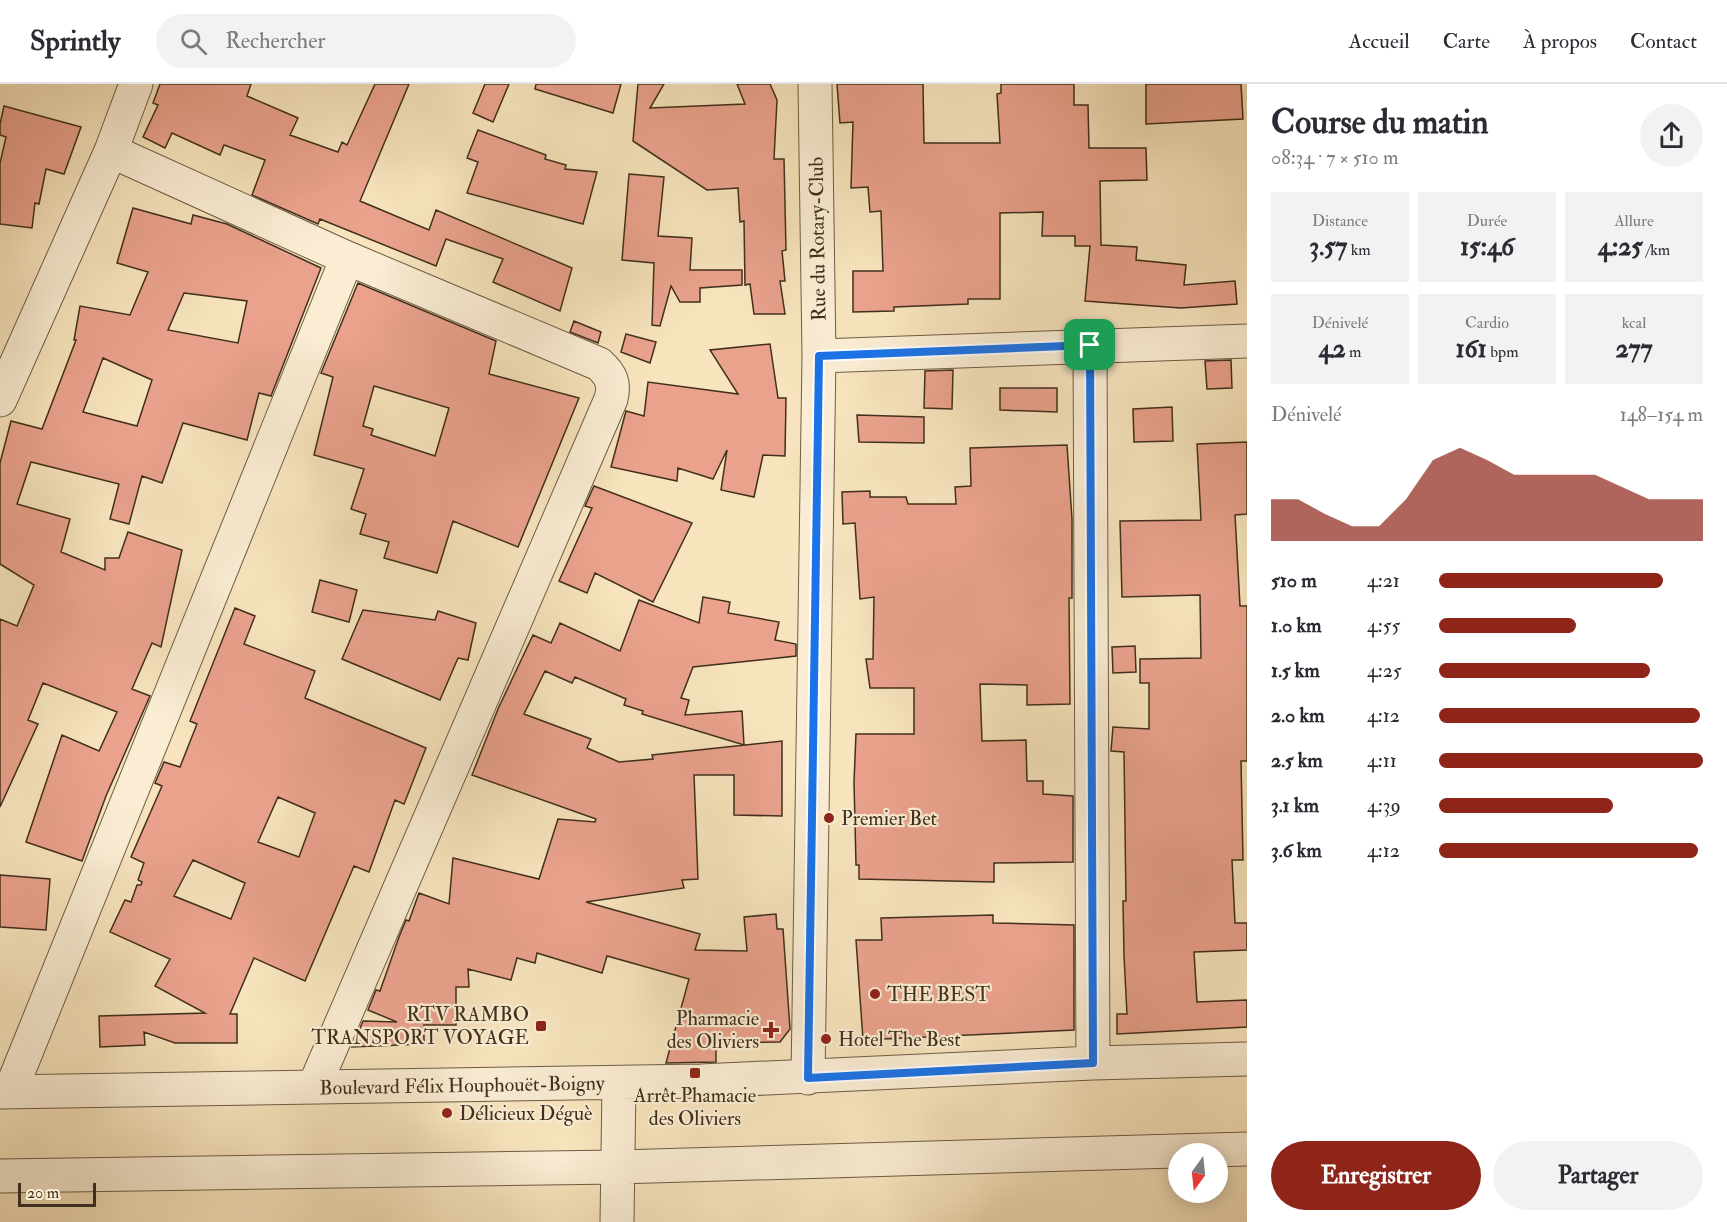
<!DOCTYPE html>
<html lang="fr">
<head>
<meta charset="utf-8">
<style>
  body { margin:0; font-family:"IM FELL Double Pica",serif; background:#f2f2f3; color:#2b2b33; height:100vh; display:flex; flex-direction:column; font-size:22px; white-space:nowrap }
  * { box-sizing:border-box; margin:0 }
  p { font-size:20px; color:#7c7c81 }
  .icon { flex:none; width:33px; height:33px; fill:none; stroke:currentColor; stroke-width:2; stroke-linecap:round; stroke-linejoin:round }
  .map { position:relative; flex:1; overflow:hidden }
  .drawer { display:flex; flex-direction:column; background:#fff; width:480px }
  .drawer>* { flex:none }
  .needle { width:39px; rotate:195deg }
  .tools { position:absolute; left:1168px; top:1059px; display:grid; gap:12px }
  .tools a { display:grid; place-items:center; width:60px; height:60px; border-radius:50%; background:#fff; box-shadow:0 3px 15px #0003; font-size:30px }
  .scale { position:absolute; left:18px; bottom:15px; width:78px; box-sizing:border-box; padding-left:6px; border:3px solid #402f1c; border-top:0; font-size:16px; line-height:21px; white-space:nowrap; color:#402f1c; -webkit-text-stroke:4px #faedd4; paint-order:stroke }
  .pin { position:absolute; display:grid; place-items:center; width:51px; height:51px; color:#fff; margin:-26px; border-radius:12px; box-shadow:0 3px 9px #0006 }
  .round { display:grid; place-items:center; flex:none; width:63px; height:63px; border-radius:32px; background:#f2f2f3 }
  .headline { display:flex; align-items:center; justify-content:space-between; height:102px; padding:0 24px }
  h1 { font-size:33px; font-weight:700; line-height:45px }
  .metrics { display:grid; grid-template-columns:repeat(3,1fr); gap:9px; height:102px; padding:6px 24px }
  .metrics div { display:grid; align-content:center; border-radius:0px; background:#f2f2f3; text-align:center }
  .metrics b { font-size:26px; font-weight:700 }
  .metrics small { font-size:16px; font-weight:400 }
  .metrics p { font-size:16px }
  .chart { height:168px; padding:12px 24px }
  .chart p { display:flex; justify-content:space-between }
  .chart svg { width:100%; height:108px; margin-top:6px; fill:#8f2418; opacity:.7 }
  .action { display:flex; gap:12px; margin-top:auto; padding:12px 24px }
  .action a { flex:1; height:69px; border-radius:36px; background:#8f2418; color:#fff; font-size:24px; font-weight:700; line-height:69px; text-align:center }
  .action a+a { background:#f2f2f3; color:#2b2b33 }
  ul { padding:0 24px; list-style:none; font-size:20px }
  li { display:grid; grid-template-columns:96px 72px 1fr; align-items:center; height:45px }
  li i { height:15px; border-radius:8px; background:#8f2418 }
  header { display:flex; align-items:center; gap:36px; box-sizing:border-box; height:84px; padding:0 30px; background:#fff; border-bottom:2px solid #e1e1e2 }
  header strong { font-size:28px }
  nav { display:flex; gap:33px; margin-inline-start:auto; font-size:21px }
  .search { width:420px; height:54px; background:#f2f2f3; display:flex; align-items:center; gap:15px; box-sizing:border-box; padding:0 21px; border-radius:33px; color:#7c7c81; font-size:22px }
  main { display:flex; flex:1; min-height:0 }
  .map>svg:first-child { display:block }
</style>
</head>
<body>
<header>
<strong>Sprintly</strong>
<div class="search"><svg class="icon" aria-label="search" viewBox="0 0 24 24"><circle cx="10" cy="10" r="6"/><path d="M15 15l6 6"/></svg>Rechercher</div>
<nav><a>Accueil</a><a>Carte</a><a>À propos</a><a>Contact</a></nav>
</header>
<main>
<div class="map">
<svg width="1247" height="1138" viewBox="0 0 1247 1138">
  <rect width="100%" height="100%" fill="#f7e4bd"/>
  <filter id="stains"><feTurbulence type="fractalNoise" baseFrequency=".00333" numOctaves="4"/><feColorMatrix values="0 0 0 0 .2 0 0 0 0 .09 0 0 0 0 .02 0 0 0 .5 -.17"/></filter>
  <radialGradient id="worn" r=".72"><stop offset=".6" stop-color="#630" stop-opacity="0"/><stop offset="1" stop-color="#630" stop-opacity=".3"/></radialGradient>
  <path fill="#eaa28d" stroke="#402f1c" stroke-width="1.5" fill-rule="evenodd" d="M160,0H251L247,12L298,34L290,51L338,68L342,58L347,61L375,0H409L360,117L429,146L436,126L572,184L560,227L493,198L503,175L446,155L436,182L320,135L318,140L252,111L265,76L224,61L220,71L172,49L165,64L143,53L158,21L153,19Z
    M485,0H509L493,38L473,29Z
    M536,0H621L613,29L535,5Z
    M638,0H664L650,24L745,20L737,0H770L777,16L774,75H784L786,166L782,167L785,197H780L785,230H754L750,200L745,201L744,137L740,138L738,104L707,106L633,57Z
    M837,0H923L924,59H1000L997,10L1001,9V0H1074V21H1088L1089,64H1146L1147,96L1100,97L1101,161L1137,163L1136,176L1186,181L1184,201L1235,197L1237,220L1181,224L1085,217L1090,162H1075V152H1042L1043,128L1000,129V215H968V220L894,223V227L853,228V187H883L881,127L870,128L868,103L851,104L853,38L840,39Z
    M1146,0H1241L1243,35L1146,40Z
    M4,22L81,43L64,90L46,85L39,120L35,119L32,144L0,140V79L6,53L0,51V40Z
    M478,46L546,71L545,75L566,81L565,85L597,88L583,140L467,109L478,78L467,74Z
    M629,90L664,93L658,152L692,154L690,186H742V201L700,204V218H680L671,202L660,242L652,241L654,179L622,176Z
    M133,124L191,140L193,131L227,140L321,184L271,312L259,309L247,356L183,339L162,399L142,392L129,440L110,435L119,400L31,378L17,420L70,435L61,468L105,486V474H119L128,448L182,466L161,563L152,559L132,605L150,612L106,712L82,777L26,758L62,651L99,667L117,628L43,599L28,636L38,640L0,723V535L17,542L34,501L0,480V379L11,337L42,345L76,256H74L80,222L130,231L148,188L117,179ZM184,209L247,217L238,259L168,246ZM103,274L152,296L137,342L83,328Z
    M358,199L496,257L489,290L579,314L518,463L453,437L437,489L384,474L389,458L360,450L366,430L351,425L364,385L314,371L333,293L321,289ZM374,302L449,324L435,372L371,351L373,345L363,342Z
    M574,237L601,248L598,259L570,248Z
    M626,250L656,258L650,279L621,268Z
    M770,260L778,314H786L785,372L763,371L754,413L721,406L727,366L713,395L678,384L677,397L611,383L626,327L644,332L648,298L738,310L710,266Z
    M1231,276L1232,304L1207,305L1205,277Z
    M953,286L952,325L924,324L925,287Z
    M1000,304H1057V328L1000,326Z
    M1172,323L1173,357L1134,358L1133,325Z
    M857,331L924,333V359L859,358Z
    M1247,358V430L1235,431L1240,522H1247V677H1241L1243,776H1232L1235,839H1247V866L1194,868L1197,918L1247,916V943L1117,950V930H1127L1124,872L1123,817H1126L1124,668L1111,667L1113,643L1149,645V599H1140V575L1201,574L1200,511L1122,513L1120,437L1201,436L1197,360Z
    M1067,361L1072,435V514H1069L1070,620L1027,621V601L980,600L982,657L1026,656L1027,697H1043V710L1073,712V778L994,779V798L859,795V781H856L854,698L856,650H914V604H870L866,575H873L874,513L860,515L855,439L843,440L842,408L870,407V413H906L908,420H956L955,403L971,402L970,364Z
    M594,402L692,439L653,518L595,489L587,509L559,497L592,424L585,422Z
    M320,496L357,506L349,538L312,528Z
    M703,513L730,518L728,529L779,538L775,556L796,560V572L693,583L681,614L689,616L685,631L742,627L744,661L642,630L643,627L624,621L626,615L575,593L572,599L545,587L524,630L591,655L587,664L619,678L653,675L652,671L782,657V732L734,731V691H694L698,795L682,796L684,804L586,818L700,850L695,866L747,867L744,833L776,830L777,845H783L790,945L780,958L716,959V978L666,979L689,895L607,872L602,889L537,869L535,879L517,874L511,896L468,885L469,903H456V941H424V960L352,963L363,937L397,938L368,926L376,906L380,907L399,853L406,836L409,837L419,809L449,820L453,774L539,795L558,735L595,738L596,735L472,691L498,625L533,551L551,559L560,539L620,567L639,516L699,539Z
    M235,524L255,532L244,560L315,587L305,614L426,664L404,720L395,716L369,788L354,782L305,897L254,874L230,930H237V959H175L144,948L145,961L100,963L99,932L205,929L155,902L170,875L110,848L125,816L131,818L137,801H141L142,798L138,796L144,779L131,773L162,702L155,699L164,678L180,683L197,640L190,637ZM278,713L315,729L299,773L258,758ZM193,776L245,799L231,835L174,812Z
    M363,526L435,536L438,527L476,539L468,576L458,574L440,616L342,575Z
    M1135,562L1136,588L1113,589L1112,563Z
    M0,791L50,795L46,846L0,843Z
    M993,831V839L1074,841V946L863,956L856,856H882L881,834Z"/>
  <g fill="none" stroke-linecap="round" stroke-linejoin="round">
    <defs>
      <path id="minor" d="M111,67L347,174L599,280C611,291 615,299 611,315L314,1003
        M1090,261L1093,979
        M819,272L1247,257
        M0,316L111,67L136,0
        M808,994L819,272L815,0
        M0,1008L701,997L1093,979L1247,975
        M10,1008L347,174
        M0,1092L618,1083L1247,1065
        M617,1138L619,999"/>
    </defs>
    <use href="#minor" stroke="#6e5c44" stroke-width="35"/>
    <use href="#minor" stroke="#faedd4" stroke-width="33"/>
  </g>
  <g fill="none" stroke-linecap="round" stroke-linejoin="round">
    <defs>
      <path id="route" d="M1090,261L1093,979L808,994L819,272Z"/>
    </defs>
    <use href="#route" stroke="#fff" stroke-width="12"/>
    <use href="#route" stroke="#1a73e8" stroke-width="8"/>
  </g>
  <g fill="#8f2418" stroke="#faedd4" stroke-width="2">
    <circle cx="829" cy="734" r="6"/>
    <circle cx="875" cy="910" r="6"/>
    <rect x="535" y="936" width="12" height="12" rx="3"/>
    <path d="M768 937h6v6h6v6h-6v6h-6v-6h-6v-6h6z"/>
    <circle cx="826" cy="955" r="6"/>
    <rect x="689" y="983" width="12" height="12" rx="3"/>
    <circle cx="447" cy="1029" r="6"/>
  </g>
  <g text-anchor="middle" stroke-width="4.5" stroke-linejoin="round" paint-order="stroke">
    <g font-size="20" fill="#402f1c" stroke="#faedd4">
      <text transform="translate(817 155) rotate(-91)" y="7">Rue du Rotary-Club</text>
      <text transform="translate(462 1001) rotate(-1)" y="7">Boulevard Félix Houphouët-Boigny</text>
    </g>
    <g font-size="20" fill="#402f1c" stroke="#faedd4" text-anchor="start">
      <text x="841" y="741">Premier Bet</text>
      <text x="887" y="917">THE BEST</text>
      <text x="529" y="937" text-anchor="end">RTV RAMBO<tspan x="529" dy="23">TRANSPORT VOYAGE</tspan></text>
      <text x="759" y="941" text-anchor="end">Pharmacie<tspan x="759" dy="23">des Oliviers</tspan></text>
      <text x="838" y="962">Hotel The Best</text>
      <text x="695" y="1018" text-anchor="middle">Arrêt Phamacie<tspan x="695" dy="23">des Oliviers</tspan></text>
      <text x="459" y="1036">Délicieux Déguè</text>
    </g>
  </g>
  <rect width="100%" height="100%" filter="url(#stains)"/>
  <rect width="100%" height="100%" fill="url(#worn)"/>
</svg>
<div class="tools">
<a><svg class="needle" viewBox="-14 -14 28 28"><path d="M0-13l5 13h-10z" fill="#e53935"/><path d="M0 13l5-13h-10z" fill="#7c7c81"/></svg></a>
</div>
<div class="scale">20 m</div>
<div class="pin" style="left:1090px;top:261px;background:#1e9e55"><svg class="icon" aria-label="arrive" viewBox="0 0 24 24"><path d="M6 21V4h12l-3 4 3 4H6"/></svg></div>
</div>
<section class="drawer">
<div class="headline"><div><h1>Course du matin</h1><p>08:34 · 7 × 510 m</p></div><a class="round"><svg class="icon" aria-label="share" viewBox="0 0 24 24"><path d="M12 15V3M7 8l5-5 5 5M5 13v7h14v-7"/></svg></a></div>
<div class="metrics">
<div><p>Distance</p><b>3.57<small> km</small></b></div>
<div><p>Durée</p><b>15:46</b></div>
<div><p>Allure</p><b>4:25<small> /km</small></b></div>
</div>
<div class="metrics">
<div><p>Dénivelé</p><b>42<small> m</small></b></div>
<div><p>Cardio</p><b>161<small> bpm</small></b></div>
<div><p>kcal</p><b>277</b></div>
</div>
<div class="chart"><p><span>Dénivelé</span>148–154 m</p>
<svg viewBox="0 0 160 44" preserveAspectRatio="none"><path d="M0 44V27L10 27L20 33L30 38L40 38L50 27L60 11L70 6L80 11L90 17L100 17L110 17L120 17L130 22L140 27L150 27L160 27V44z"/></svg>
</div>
<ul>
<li><b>510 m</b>4:21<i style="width:85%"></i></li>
<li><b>1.0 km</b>4:55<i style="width:52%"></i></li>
<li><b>1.5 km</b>4:25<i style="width:80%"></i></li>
<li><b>2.0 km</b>4:12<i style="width:99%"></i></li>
<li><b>2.5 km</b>4:11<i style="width:100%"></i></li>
<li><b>3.1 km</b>4:39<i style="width:66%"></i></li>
<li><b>3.6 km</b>4:12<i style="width:98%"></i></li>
</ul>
<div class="action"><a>Enregistrer</a><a>Partager</a></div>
</section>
</main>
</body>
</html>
